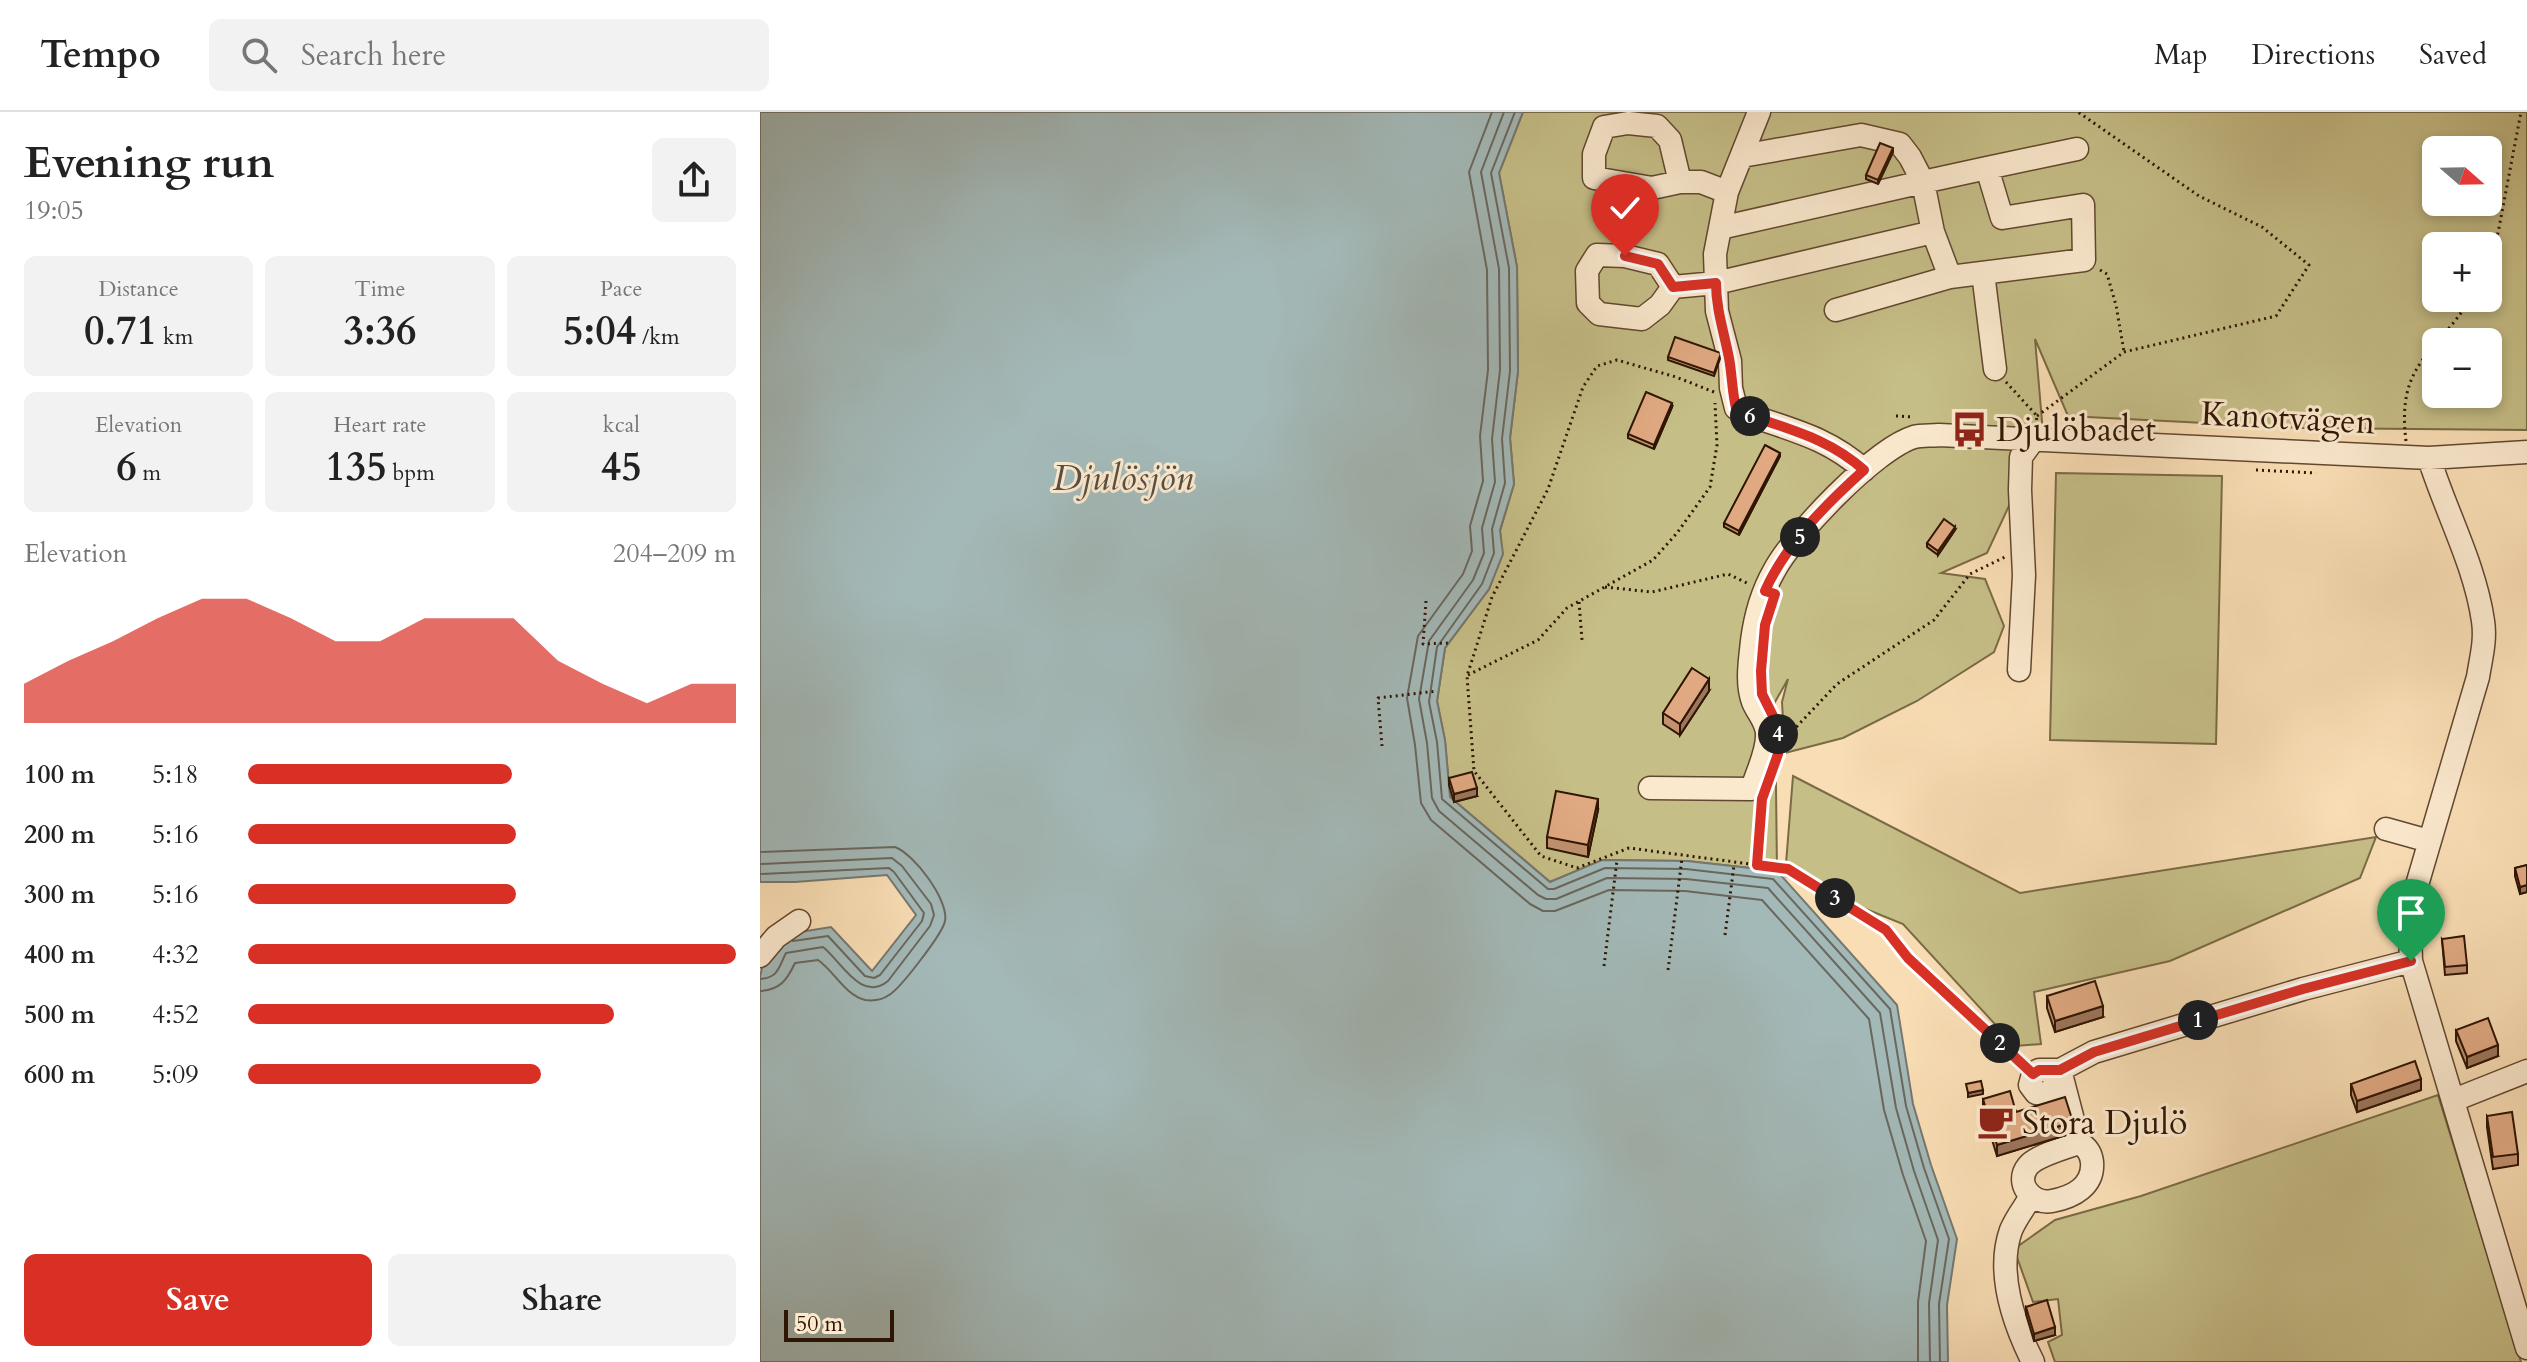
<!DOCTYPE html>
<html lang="en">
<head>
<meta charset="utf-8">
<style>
  body { margin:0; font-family:Cardo,serif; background:#f2f2f2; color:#222; height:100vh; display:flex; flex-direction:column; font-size:30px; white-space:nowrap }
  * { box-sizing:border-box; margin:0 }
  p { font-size:26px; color:#767676 }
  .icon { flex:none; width:44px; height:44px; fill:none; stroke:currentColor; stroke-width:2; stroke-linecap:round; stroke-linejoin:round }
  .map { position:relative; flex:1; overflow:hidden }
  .details { display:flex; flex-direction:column; background:#fff; width:760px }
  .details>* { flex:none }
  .needle { width:52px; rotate:110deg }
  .controls { position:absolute; left:1662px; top:24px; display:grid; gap:16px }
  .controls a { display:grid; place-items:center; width:80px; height:80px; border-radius:12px; background:#fff; box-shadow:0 4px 12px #0003; font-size:40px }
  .scale { position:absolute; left:24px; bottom:20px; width:110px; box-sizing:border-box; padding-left:8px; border:4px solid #2f1503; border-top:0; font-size:22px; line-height:28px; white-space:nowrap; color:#2f1503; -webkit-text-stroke:6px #fbe9ce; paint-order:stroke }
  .pin { position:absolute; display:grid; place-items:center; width:68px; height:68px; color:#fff; margin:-82px -34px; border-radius:50% 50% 50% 0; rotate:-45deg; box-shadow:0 0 8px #0007 }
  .pin .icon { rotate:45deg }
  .km { position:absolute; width:40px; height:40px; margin:-20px; border-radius:50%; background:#222; color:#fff; font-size:22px; line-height:40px; text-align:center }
  .round { display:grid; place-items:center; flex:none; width:84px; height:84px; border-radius:12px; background:#f2f2f2 }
  .head { display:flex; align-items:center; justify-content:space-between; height:136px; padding:0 24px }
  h1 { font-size:44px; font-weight:600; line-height:60px }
  .figures { display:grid; grid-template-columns:repeat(3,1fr); gap:12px; height:136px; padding:8px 24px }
  .figures div { display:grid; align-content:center; border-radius:12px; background:#f2f2f2; text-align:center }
  .figures b { font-size:40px; font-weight:600 }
  .figures small { font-size:22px; font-weight:400 }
  .figures p { font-size:22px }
  .chart { height:224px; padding:16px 24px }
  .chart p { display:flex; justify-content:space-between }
  .chart svg { width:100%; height:144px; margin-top:8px; fill:#d93025; opacity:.7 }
  .cta { display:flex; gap:16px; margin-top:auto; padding:16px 24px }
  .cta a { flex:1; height:92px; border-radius:12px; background:#d93025; color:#fff; font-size:32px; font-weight:600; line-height:92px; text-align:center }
  .cta a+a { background:#f2f2f2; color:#222 }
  ul { padding:0 24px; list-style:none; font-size:26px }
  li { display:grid; grid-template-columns:128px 96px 1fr; align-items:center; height:60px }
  li i { height:20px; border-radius:10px; background:#d93025 }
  header { display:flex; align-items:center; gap:48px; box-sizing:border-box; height:112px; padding:0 40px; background:#fff; border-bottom:2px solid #e0e0e0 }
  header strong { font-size:38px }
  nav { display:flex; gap:44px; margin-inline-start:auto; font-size:28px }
  .search { width:560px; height:72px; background:#f2f2f2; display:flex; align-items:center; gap:20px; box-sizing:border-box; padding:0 28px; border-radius:12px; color:#767676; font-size:30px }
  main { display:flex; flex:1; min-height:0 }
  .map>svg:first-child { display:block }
</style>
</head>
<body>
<header>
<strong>Tempo</strong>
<div class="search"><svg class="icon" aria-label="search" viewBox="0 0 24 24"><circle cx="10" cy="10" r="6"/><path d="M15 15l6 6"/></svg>Search here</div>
<nav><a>Map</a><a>Directions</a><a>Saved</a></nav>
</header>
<main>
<section class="details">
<div class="head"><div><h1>Evening run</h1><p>19:05</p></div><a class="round"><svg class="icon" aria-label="share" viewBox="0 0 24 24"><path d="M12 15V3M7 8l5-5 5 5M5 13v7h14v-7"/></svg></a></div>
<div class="figures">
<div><p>Distance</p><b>0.71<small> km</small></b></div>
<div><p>Time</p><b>3:36</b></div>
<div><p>Pace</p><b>5:04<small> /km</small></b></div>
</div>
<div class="figures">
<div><p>Elevation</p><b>6<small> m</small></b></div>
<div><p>Heart rate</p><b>135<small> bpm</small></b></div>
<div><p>kcal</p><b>45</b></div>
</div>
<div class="chart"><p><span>Elevation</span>204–209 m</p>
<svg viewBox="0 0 160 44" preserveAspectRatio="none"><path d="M0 44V32L10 25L20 19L30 12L40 6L50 6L60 12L70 19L80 19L90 12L100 12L110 12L120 25L130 32L140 38L150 32L160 32V44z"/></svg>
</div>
<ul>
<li><b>100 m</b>5:18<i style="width:54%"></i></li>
<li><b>200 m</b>5:16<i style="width:55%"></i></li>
<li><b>300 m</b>5:16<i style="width:55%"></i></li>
<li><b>400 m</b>4:32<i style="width:100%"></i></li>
<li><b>500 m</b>4:52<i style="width:75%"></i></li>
<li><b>600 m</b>5:09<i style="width:60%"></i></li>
</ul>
<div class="cta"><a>Save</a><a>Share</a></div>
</section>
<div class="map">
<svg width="1767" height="1250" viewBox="0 0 1767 1250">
  <rect width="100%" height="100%" fill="#f9ddb4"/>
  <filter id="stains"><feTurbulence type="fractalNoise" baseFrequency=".0025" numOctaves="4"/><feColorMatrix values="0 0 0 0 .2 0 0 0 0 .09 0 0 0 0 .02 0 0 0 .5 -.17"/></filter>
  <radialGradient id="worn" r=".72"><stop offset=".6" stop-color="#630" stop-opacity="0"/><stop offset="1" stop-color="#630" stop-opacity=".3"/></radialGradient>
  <path fill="#c6be87" stroke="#7a6a45" stroke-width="2" fill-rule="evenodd" d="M763,0H1767V318L1543,316L1308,304L1275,227L1283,321L1227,441L1181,461L1225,467L1244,514L1234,540L1157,589L1083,626L1025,641L1022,590L1028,567L1015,590L1017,759L927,749L843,748L790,770L690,685L685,629L677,589L685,536L729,477L742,442L740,419L754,372L750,326L758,259L757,155L739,61ZM1676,38H1728V90H1676ZM1676,134H1728V186H1676ZM1676,230H1728V282H1676Z
    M1296,361L1462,364L1456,632L1290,628Z
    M1033,664L1260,781L1616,725L1600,766L1410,849L1274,880L1281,932L1255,934L1143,812L1025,764Z
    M1678,983L1761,1250H1295L1288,1230L1302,1223L1298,1187L1273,1190L1254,1137L1295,1108L1381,1084Z"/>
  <path fill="#a3b9b8" stroke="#757770" stroke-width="2" d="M0,0H763L739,61L757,155L758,259L750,326L754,372L740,418L743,442L729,477L685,536L677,589L685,628L690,685L790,770L842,748L927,749L1017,759L1137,893L1153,992L1171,1053L1197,1127L1187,1193L1188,1250H0V865L9,825L71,815L112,859L156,803L127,763L35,770H0Z"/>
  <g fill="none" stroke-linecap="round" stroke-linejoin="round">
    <path stroke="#69675e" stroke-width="2" d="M732,0L709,60L727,158L728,258L720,324L723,369L710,414L712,439L703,462L658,524L647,586L655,633L661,691L671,708L770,792L783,799H795L849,778L925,779L1002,788L1109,907L1124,998L1143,1063L1166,1129L1158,1190V1250
      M744,0L721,60L739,157L740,258L732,327L735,370L722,416L724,441L713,468L669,529L659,587L667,631L672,686L679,699L778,783L786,787H796L847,766L926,767L1008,776L1120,901L1136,996L1154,1059L1178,1128L1169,1191L1170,1250
      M755,0L731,61L749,156L750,259L742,327L745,371L732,417L734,441L722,472L677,535L669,590L677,630L682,687L788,777H794L845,756L926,757L1013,767L1130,897L1146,994L1164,1056L1189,1127L1179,1192L1180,1250
      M0,740L135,735C154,742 189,788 185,809C183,821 140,877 129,883C122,888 113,889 105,888C85,883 74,859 58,848L35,851C27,868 20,878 0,879
      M0,752L132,746L142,754L171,792L174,803L170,814L128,869C101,891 81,849 63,835L26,841C19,854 19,866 0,867
      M0,762L129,756L134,760L164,801L162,809L120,863L114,866L105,864L68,824L33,829"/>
    <defs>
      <path id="minor" d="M999,0L967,80L955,142L957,199L970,249L971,276L976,296L986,302C1031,318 1067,325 1104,358
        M982,44L1101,23L1140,32L1150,45L1163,70L1227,56L1242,106L1323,93L1324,148L1190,165
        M1227,56L1317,37
        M920,70L892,76L834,66V42L844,15L868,11L897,14L910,28L920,70H941L967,80
        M960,116L1163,70L1173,120
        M1223,161L1235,257
        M913,175L898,152L865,144L837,143L827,159L828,191L839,202L882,207L900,193L913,175L956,171L1173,120L1190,165L1076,198
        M1669,346C1686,400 1715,453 1723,509C1726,528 1721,546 1718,565L1657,773L1650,821L1651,849L1767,1236
        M1259,558L1264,463L1260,378L1261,345L1274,327
        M890,676L992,677C997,660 1007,641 1007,624C1008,611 998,602 993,590C986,571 990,549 992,529C995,506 1002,480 1014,459C1033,423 1115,337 1154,325C1162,323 1171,324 1179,323L1669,346L1767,340
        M1626,717L1669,729
        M0,844L16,825L39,809
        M1694,988L1767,959
        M1319,1031C1307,1035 1276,1044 1268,1054C1254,1071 1272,1093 1292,1089C1313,1085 1334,1074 1332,1050C1331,1041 1327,1035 1319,1031L1300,958H1279L1273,962L1270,973L1276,981C1293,986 1295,970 1300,958L1334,940L1543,877L1651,849
        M1270,1086C1264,1096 1256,1106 1251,1118C1236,1160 1254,1212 1273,1250"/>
    </defs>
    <use href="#minor" stroke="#62472f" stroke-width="25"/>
    <path stroke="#2f1503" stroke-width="3" stroke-dasharray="2 4" stroke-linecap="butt" d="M1728,151L1738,121L1761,0
      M1340,158L1347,162L1356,193L1364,240
      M1246,270L1277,304L1276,311
      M954,280L916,265L857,248L837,254L823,275L788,377L732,485L707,564L714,659L781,744L817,756L869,736L1028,757L1126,818L1148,846L1259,949
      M1136,304L1154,305
      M1277,304L1364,240L1516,204L1549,153L1502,115L1439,84L1318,0
      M1646,329C1636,250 1676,243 1711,186
      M1496,358L1556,361
      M845,475L892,480L968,462L989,472
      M666,489L663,532L690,531
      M819,490L822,528
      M708,563L778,528L807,496L893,448L917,421L950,375L957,333L955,291
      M1024,628L1077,572L1174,508L1210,462L1247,444
      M622,634L618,586L677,579
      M997,753L1001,693
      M965,823L974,753
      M844,854L857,748
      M908,858L922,746"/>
    <use href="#minor" stroke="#fbe9ce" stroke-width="22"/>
  </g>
  <path fill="#c19170" stroke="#2f1503" stroke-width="2" d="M1133,40L1118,72L1106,67V63Z
    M961,244L954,264L908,248V245Z
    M912,295L894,337L868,326V322Z
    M1020,344L979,423L964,415V411Z
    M1195,418L1178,443L1167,435V431Z
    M949,579L920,623L903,612V601Z
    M689,666L717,684L694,690L689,673Z
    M838,698L828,745L787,736V725Z
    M1767,753V780L1760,782L1755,764V756Z
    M1682,827L1707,853V861L1685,863Z
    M1287,884L1343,905L1295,920L1287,896Z
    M1696,918L1738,944L1707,956L1696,929Z
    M1591,972L1661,978L1597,1000L1591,983Z
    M1223,987L1313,1021L1237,1044L1223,998Z
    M1727,1004L1758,1042V1053L1733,1057L1727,1015Z
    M1266,1195L1295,1223L1274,1229L1266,1202Z"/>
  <path fill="#9d765b" stroke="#2f1503" stroke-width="2" d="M1133,36V40L1118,72V68Z
    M912,291V295L894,337V333Z
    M1020,341V344L979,423V419Z
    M1195,415V418L1178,443V439Z
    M949,567V579L920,623V612Z
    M717,676V684L694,690V682Z
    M838,687V698L828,745V733Z
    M1767,773V780L1760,782V775Z
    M1343,894V905L1295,920V909Z
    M1738,933V944L1707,956V945Z
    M1661,967V978L1597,1000V989Z
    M1223,978V982L1208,985V981Z
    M1313,1010V1021L1237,1044V1033Z
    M1295,1215V1223L1274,1229V1222Z"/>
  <path fill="#e0a982" stroke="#2f1503" stroke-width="2" d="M1120,31L1133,36L1118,68L1106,63Z
    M915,225L961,241L954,261L908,245Z
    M886,280L912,291L894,333L868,322Z
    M1005,333L1020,341L979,419L964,411Z
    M1184,407L1195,415L1178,439L1167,431Z
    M932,556L949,567L920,612L903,601Z
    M712,660L717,676L694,682L689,666Z
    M796,679L838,687L828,733L787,725Z
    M1767,753V773L1760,775L1755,756Z
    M1704,824L1707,853L1685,855L1682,827Z
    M1335,869L1343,894L1295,909L1287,884Z
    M1728,906L1738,933L1707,945L1696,918Z
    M1655,949L1661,967L1597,989L1591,972Z
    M1221,969L1223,978L1208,981L1206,972Z
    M1250,979L1256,1000L1305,985L1313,1010L1237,1033L1223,987Z
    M1752,1000L1758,1042L1733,1045L1727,1004Z
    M1287,1188L1295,1215L1274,1222L1266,1195Z"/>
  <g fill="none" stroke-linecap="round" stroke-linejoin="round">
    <defs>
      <path id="route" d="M865,144L898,152L913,175L956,171C956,197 964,220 969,246C972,262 972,279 976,296L986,302C1030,318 1068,326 1104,358C1066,392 1026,432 1005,479L1015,482L1005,513L1001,559L1002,582L1017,612L1018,642L1002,687L997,753L1028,757L1126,818L1148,846L1273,962L1279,958H1300L1334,940L1387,924L1543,877L1651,849"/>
    </defs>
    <use href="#route" stroke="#fff" stroke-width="16"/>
    <use href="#route" stroke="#d93025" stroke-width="10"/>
  </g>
  <defs>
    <symbol id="bus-bare" viewBox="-9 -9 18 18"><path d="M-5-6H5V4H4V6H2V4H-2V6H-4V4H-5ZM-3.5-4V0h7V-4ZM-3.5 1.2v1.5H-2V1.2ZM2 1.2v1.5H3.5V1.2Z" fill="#8f2418" stroke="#fbe9ce" stroke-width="2.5" paint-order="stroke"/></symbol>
    <symbol id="cafe-bare" viewBox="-9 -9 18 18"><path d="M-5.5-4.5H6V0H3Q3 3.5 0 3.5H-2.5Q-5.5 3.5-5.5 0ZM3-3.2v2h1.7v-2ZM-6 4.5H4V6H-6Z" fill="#8f2418" stroke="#fbe9ce" stroke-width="2.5" paint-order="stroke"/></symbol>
  </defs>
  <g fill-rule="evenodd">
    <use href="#bus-bare" x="1184" y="292" width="51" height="51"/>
    <use href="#cafe-bare" x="1210" y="984" width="51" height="51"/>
  </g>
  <g text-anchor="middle" stroke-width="6" stroke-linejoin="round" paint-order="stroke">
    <g font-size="34" fill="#2f1503" stroke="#fbe9ce">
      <text transform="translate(1528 305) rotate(3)" y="12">Kanotvägen</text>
    </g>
    <g font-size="34" fill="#2f1503" stroke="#fbe9ce" text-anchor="start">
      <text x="1236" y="329">Djulöbadet</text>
      <text x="1262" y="1022">Stora Djulö</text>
    </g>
    <g font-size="36" font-style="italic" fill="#584e42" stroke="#fbe9ce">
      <text x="363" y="378">Djulösjön</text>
    </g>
  </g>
  <rect width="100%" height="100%" filter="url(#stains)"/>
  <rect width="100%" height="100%" fill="url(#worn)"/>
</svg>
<div class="controls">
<a><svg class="needle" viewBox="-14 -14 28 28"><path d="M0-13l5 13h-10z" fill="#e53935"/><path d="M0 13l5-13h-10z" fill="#767676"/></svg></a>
<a>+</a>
<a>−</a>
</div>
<div class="scale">50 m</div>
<div class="pin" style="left:1651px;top:849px;background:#1e9e55"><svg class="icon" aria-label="arrive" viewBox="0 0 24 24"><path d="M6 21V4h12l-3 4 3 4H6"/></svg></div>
<div class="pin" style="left:865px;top:144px;background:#d93025"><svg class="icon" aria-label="check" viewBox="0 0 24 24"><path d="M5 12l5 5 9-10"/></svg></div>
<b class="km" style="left:1438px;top:908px">1</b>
<b class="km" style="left:1240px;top:931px">2</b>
<b class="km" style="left:1075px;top:786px">3</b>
<b class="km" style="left:1018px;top:622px">4</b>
<b class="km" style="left:1040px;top:425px">5</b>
<b class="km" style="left:990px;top:304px">6</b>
</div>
</main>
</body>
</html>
